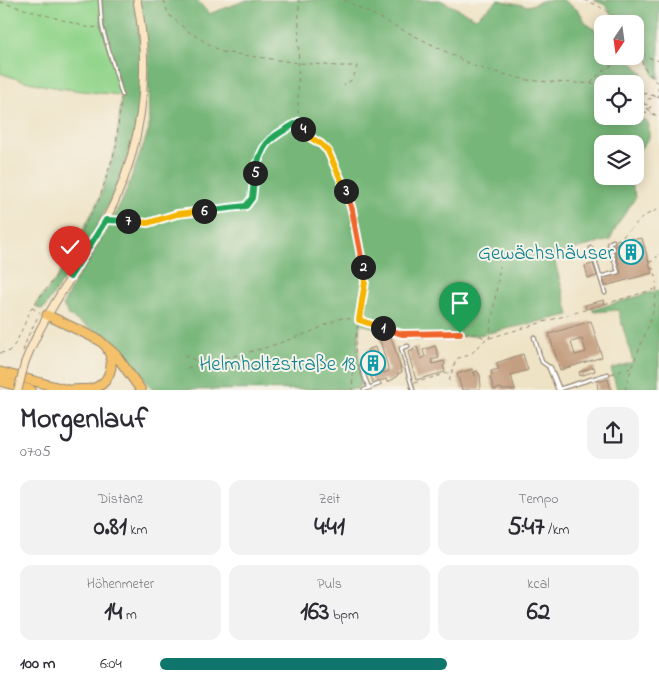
<!DOCTYPE html>
<html lang="de">
<head>
<meta charset="utf-8">
<style>
  body { margin:0; font-family:"Indie Flower",sans-serif; background:#f2f2f3; color:#2b2b33; height:100vh; display:flex; flex-direction:column; font-size:19px; white-space:nowrap }
  * { box-sizing:border-box; margin:0 }
  p { font-size:16px; color:#7c7c81 }
  .icon { flex:none; width:28px; height:28px; fill:none; stroke:currentColor; stroke-width:2; stroke-linecap:round; stroke-linejoin:round }
  .map { position:relative; height:390px; overflow:hidden }
  .side { display:flex; flex-direction:column; background:#fff; flex:1 }
  .side>* { flex:none }
  .needle { width:32px; rotate:193deg }
  .tools { position:absolute; left:594px; top:15px; display:grid; gap:10px }
  .tools a { display:grid; place-items:center; width:50px; height:50px; border-radius:10px; background:#fff; box-shadow:0 2px 12px #0003; font-size:25px }
  .pin { position:absolute; display:grid; place-items:center; width:42px; height:42px; color:#fff; margin:-51px -21px; border-radius:50% 50% 50% 0; rotate:-45deg; box-shadow:0 0 5px #0007 }
  .pin .icon { rotate:45deg }
  .km { position:absolute; width:25px; height:25px; margin:-12px; border-radius:50%; background:#222; color:#fff; font-size:14px; line-height:25px; text-align:center }
  .round { display:grid; place-items:center; flex:none; width:52px; height:52px; border-radius:15px; background:#f2f2f3 }
  .overview { display:flex; align-items:center; justify-content:space-between; height:85px; padding:0 20px }
  h1 { font-size:28px; font-weight:800; line-height:38px }
  .figures { display:grid; grid-template-columns:repeat(3,1fr); gap:8px; height:85px; padding:5px 20px }
  .figures div { display:grid; align-content:center; border-radius:12px; background:#f2f2f3; text-align:center }
  .figures b { font-size:25px; font-weight:800 }
  .figures small { font-size:14px; font-weight:400 }
  .figures p { font-size:14px }
  ul { padding:0 20px; list-style:none; font-size:16px }
  li { display:grid; grid-template-columns:80px 60px 1fr; align-items:center; height:38px }
  li i { height:12px; border-radius:6px; background:#0f766e }
  .map>svg:first-child { display:block }
</style>
</head>
<body>
<div class="map">
<svg width="659" height="390" viewBox="0 0 659 390">
  <rect width="100%" height="100%" fill="#f7f3e8"/>
  <filter id="ink" filterUnits="userSpaceOnUse"><feTurbulence type="fractalNoise" baseFrequency=".02" numOctaves="2"/><feDisplacementMap in="SourceGraphic" scale="10" xChannelSelector="R" yChannelSelector="G"/><feConvolveMatrix kernelMatrix="1 2 1 2 8 2 1 2 1" color-interpolation-filters="sRGB"/></filter>
  <filter id="wash" filterUnits="userSpaceOnUse"><feTurbulence type="fractalNoise" baseFrequency=".0096" numOctaves="4" result="noise"/><feDisplacementMap in="SourceGraphic" scale="20" xChannelSelector="R" yChannelSelector="G"/><feGaussianBlur stdDeviation="1.12" result="paint"/><feColorMatrix in="noise" values="0 0 0 0 0 0 0 0 0 0 0 0 0 0 0 0 0 1.4 0 .05"/><feComposite in="paint" operator="in"/></filter>
  <g filter="url(#wash)">
    <rect width="100%" height="100%" fill="#efe3c6"/>
    <path fill="#93d58c" stroke="#678055" d="M0,0H100L122,95C80,91 39,88 0,73Z"/>
    <path fill="#76b678" stroke="#58704b" d="M100,0H134C140,33 143,69 140,102C137,136 118,188 102,217C86,249 64,278 45,307L42,309L37,308V302L56,280L99,200L116,147L122,95L102,27Z
      M139,0H197L209,14L247,0H346L354,3L358,0H440L476,18L498,0L528,6L545,0H563L579,11L586,23L602,35V56H626L643,74L635,86V84H602V116H635V112L649,124V138L635,155V144H602V176H628L636,197L617,225L610,240L553,255L569,315L479,335L415,340L410,336L360,324L358,345L361,384L357,389L153,390L124,353L97,332L69,316L63,305L73,284L101,240L124,197L149,130L148,47Z
      M594,0H659V79L653,75L649,54L635,40V24H618L605,5Z
      M659,290V389H617L611,369L633,362L618,310L594,312L592,310Z"/>
    <g id="blocks">
      <path fill="#c49e80" fill-rule="evenodd" d="M632,238L636,239L642,238L652,273L605,286L603,278L621,273L614,246L630,241Z
        M593,264L597,276L588,278L585,266Z
        M604,300L605,304L586,309L585,305Z
        M591,321L602,357L560,370L549,334ZM582,339L586,352L575,355L571,342Z
        M385,334L387,338L391,337L402,372L397,374L398,376L392,380L387,382L386,379L373,383L364,355L369,354L367,350L375,347L383,373L389,371L379,337Z
        M435,346L439,358L431,360L433,364L444,361L445,365L443,366L445,372L416,380L408,352L414,350L413,348L417,347L421,359L425,357L423,350Z
        M523,354L528,370L511,375L515,390H502L501,388L494,390L490,377L492,376L491,371L499,369L496,363Z
        M594,367L595,371L580,376L579,372Z
        M472,369L475,376H476L474,372L477,371L480,375L481,386L479,390H462L457,374Z
        M608,379L611,390H598L597,382Z"/>
    </g>
  </g>
  <g filter="url(#ink)">
    <use href="#blocks" fill-opacity="0" stroke="#958672" stroke-width="1"/>
    <g fill="none" stroke-linecap="round" stroke-linejoin="round">
      <defs>
        <path id="lane" d="M100,0L102,27L122,95
          M591,248L605,293
          M600,277L618,272L609,243L613,241
          M534,337L542,362L549,367
          M408,346L401,348L413,390
          M363,359L361,368L369,388L364,390
          M369,388L379,384
          M559,389L608,374"/>
        <path id="street" d="M550,368L559,390"/>
        <path id="secondary" d="M25,362C42,319 68,283 92,244C139,168 154,88 137,0"/>
        <path id="highway" d="M47,315L99,340L116,355L141,390
          M0,372L68,390
          M0,381L31,390
          M71,390C77,389 85,390 91,389C110,385 116,363 107,348"/>
      </defs>
      <use href="#lane" stroke="#958672" stroke-width="5"/>
      <use href="#street" stroke="#958672" stroke-width="7"/>
      <use href="#secondary" stroke="#958672" stroke-width="9"/>
      <use href="#highway" stroke="#958672" stroke-width="11"/>
      <path stroke="#958672" stroke-width="1" stroke-dasharray="4 4" stroke-linecap="butt" d="M164,0L168,14L189,32L222,52L299,63L337,66H357L353,79L344,85
        M344,0L476,67L527,80L550,82L602,84
        M584,0L597,5L626,24
        M0,2L90,28L98,27
        M616,19L617,24
        M635,29L643,66L658,84V97
        M635,49L648,57L659,61
        M591,83L601,72L625,58
        M635,91L659,97
        M643,93C641,106 649,111 659,117
        M655,115L645,113L646,110L651,107L650,105L636,103L642,100L655,98V96
        M298,122L299,0
        M112,220L148,223L177,214L240,208C256,203 253,188 255,175C256,166 258,156 263,148C270,135 285,130 298,122L311,138L321,143L328,151L346,190L354,218L365,282L357,330L352,390
        M616,240L620,239L644,216L659,209
        M656,258L659,253
        M649,262L657,260
        M651,269L653,268L658,281
        M32,308L40,312
        M489,339L500,266
        M23,351L28,336L40,313
        M0,353L8,352L16,343L32,307L54,279L99,200L116,147L121,98
        M184,356L204,363
        M187,368L268,347L316,330L326,324L342,318L359,320L402,334L468,333L479,335L486,339
        M611,374L631,368
        M449,381L455,362L458,358L470,355L486,339L659,288
        M414,383L451,372
        M625,390C629,376 633,362 639,349C647,330 659,302 656,282"/>
      <use href="#lane" stroke="#fff" stroke-width="2.5"/>
      <use href="#street" stroke="#fff" stroke-width="4.5"/>
      <use href="#secondary" stroke="#fbe6c3" stroke-width="7"/>
      <use href="#highway" stroke="#f4c16a" stroke-width="9"/>
      <defs>
        <path id="secondary-bridge" d="M18,390L25,362"/>
      </defs>
      <use href="#secondary-bridge" stroke="#958672" stroke-width="9" stroke-linecap="butt"/>
      <use href="#secondary-bridge" stroke="#fbe6c3" stroke-width="7"/>
    </g>
  </g>
  <g fill="none" stroke-linecap="round" stroke-linejoin="round" filter="url(#ink)">
    <defs>
      <path id="split-1" d="M383,328L402,334L460,333"/>
      <path id="split-2" d="M363,267L365,282L359,320L383,328"/>
      <path id="split-3" d="M346,191L352,210L363,267"/>
      <path id="split-4" d="M303,129L311,138L321,144L328,151L346,191"/>
      <path id="split-5" d="M255,173C263,139 270,139 298,122L303,129"/>
      <path id="split-6" d="M204,211L246,206L252,198L255,173"/>
      <path id="split-7" d="M128,221L148,223L177,214L204,211"/>
      <path id="split-8" d="M70,277L106,220L128,221"/>
    </defs>
    <use href="#split-1" stroke="#fff" stroke-width="10"/>
    <use href="#split-2" stroke="#fff" stroke-width="10"/>
    <use href="#split-3" stroke="#fff" stroke-width="10"/>
    <use href="#split-4" stroke="#fff" stroke-width="10"/>
    <use href="#split-5" stroke="#fff" stroke-width="10"/>
    <use href="#split-6" stroke="#fff" stroke-width="10"/>
    <use href="#split-7" stroke="#fff" stroke-width="10"/>
    <use href="#split-8" stroke="#fff" stroke-width="10"/>
    <use href="#split-1" stroke="#f0652b" stroke-width="6"/>
    <use href="#split-2" stroke="#f5b400" stroke-width="6"/>
    <use href="#split-3" stroke="#f0652b" stroke-width="6"/>
    <use href="#split-4" stroke="#f5b400" stroke-width="6"/>
    <use href="#split-5" stroke="#22a559" stroke-width="6"/>
    <use href="#split-6" stroke="#22a559" stroke-width="6"/>
    <use href="#split-7" stroke="#f5b400" stroke-width="6"/>
    <use href="#split-8" stroke="#22a559" stroke-width="6"/>
  </g>
  <defs>
    <symbol id="building-ring" viewBox="-11 -11 22 22"><circle r="9.5" fill="#f7f3e8" stroke="#0f9aa8" stroke-width="1.5"/><path d="M-4-6H4V6H1V3H-1V6H-4ZM-2.5-4.3h1.7v1.8h-1.7ZM.8-4.3h1.7v1.8H.8ZM-2.5-1h1.7V.8h-1.7ZM.8-1h1.7V.8H.8Z" fill="#0f9aa8"/></symbol>
  </defs>
  <g fill-rule="evenodd">
    <use href="#building-ring" x="617" y="238" width="28" height="28"/>
    <use href="#building-ring" x="359" y="349" width="28" height="28"/>
  </g>
  <g text-anchor="middle" stroke-width="4" stroke-linejoin="round" paint-order="stroke">
    <g font-size="21" fill="#0d838f" stroke="#f7f3e8" text-anchor="end">
      <text x="614" y="259">Gewächshäuser</text>
      <text x="356" y="370">Helmholtzstraße 18</text>
    </g>
  </g>
</svg>
<div class="tools">
<a><svg class="needle" viewBox="-14 -14 28 28"><path d="M0-13l5 13h-10z" fill="#e53935"/><path d="M0 13l5-13h-10z" fill="#7c7c81"/></svg></a>
<a><svg class="icon" aria-label="locate" viewBox="0 0 24 24"><circle cx="12" cy="12" r="6"/><path d="M12 2v4M12 18v4M2 12h4M18 12h4"/></svg></a>
<a><svg class="icon" aria-label="layers" viewBox="0 0 24 24"><path d="M12 4l9 5-9 5-9-5zM3 14l9 5 9-5"/></svg></a>
</div>
<div class="pin" style="left:460px;top:333px;background:#1e9e55"><svg class="icon" aria-label="arrive" viewBox="0 0 24 24"><path d="M6 21V4h12l-3 4 3 4H6"/></svg></div>
<div class="pin" style="left:70px;top:277px;background:#d93025"><svg class="icon" aria-label="check" viewBox="0 0 24 24"><path d="M5 12l5 5 9-10"/></svg></div>
<b class="km" style="left:383px;top:328px">1</b>
<b class="km" style="left:363px;top:267px">2</b>
<b class="km" style="left:346px;top:191px">3</b>
<b class="km" style="left:303px;top:129px">4</b>
<b class="km" style="left:255px;top:173px">5</b>
<b class="km" style="left:204px;top:211px">6</b>
<b class="km" style="left:128px;top:221px">7</b>
</div>
<section class="side">
<div class="overview"><div><h1>Morgenlauf</h1><p>07:05</p></div><a class="round"><svg class="icon" aria-label="share" viewBox="0 0 24 24"><path d="M12 15V3M7 8l5-5 5 5M5 13v7h14v-7"/></svg></a></div>
<div class="figures">
<div><p>Distanz</p><b>0.81<small> km</small></b></div>
<div><p>Zeit</p><b>4:41</b></div>
<div><p>Tempo</p><b>5:47<small> /km</small></b></div>
</div>
<div class="figures">
<div><p>Höhenmeter</p><b>14<small> m</small></b></div>
<div><p>Puls</p><b>163<small> bpm</small></b></div>
<div><p>kcal</p><b>62</b></div>
</div>
<ul>
<li><b>100 m</b>6:04<i style="width:60%"></i></li>
</ul>
</section>
</body>
</html>
